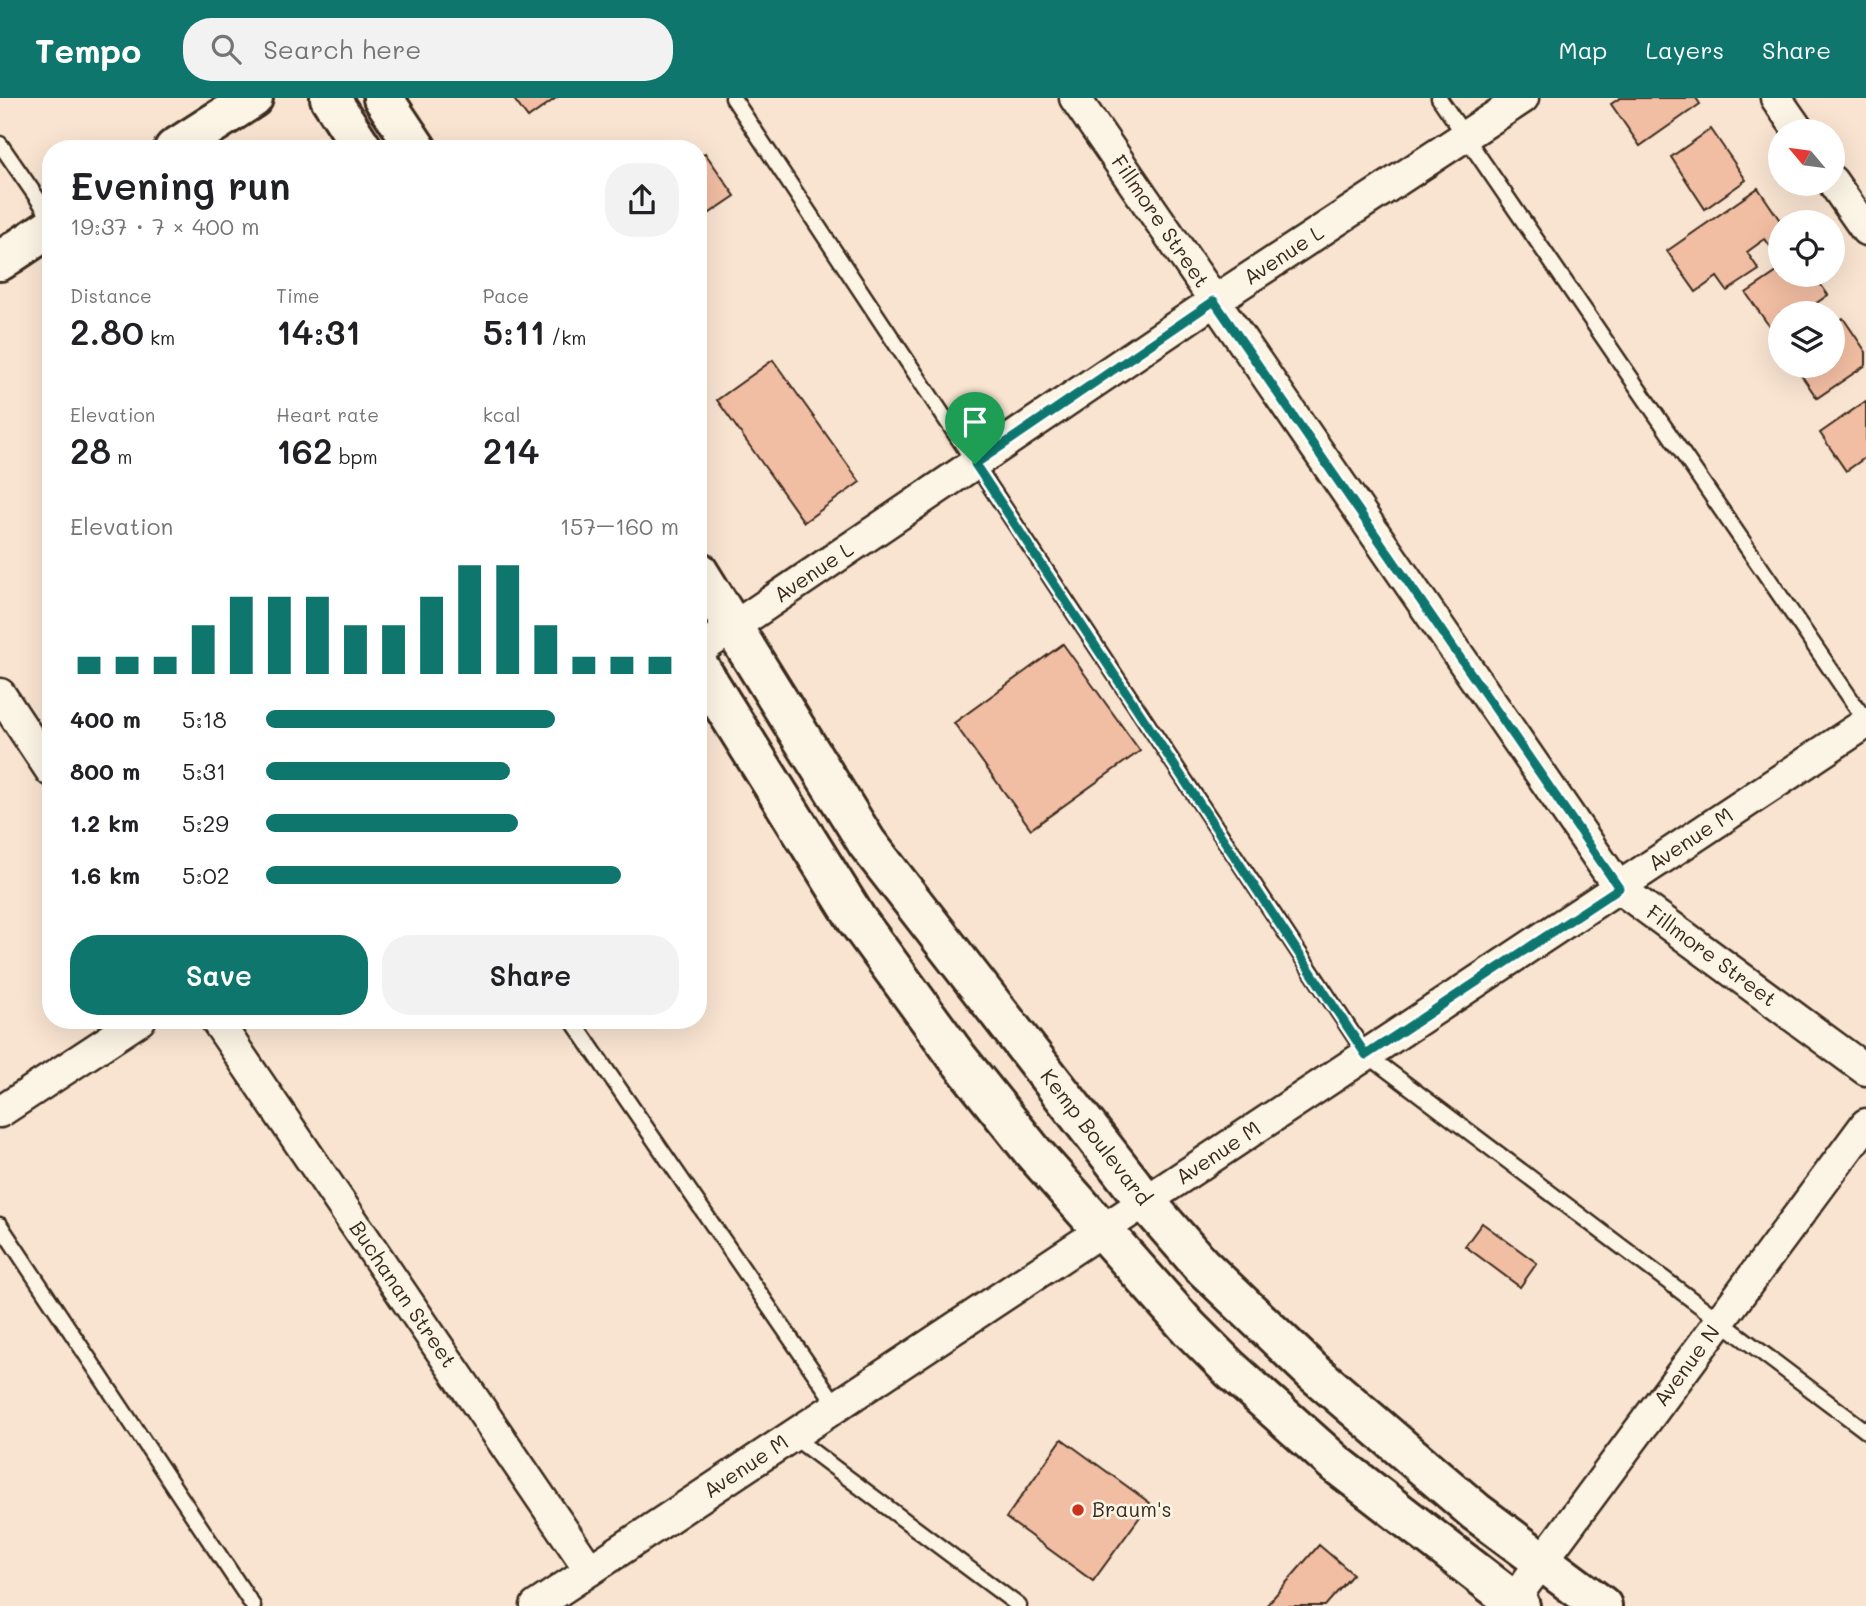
<!DOCTYPE html>
<html lang="en">
<head>
<meta charset="utf-8">
<style>
  body { margin:0; font-family:Mali,sans-serif; background:#f2f2f2; color:#202124; height:100vh; display:flex; flex-direction:column; font-size:26px; white-space:nowrap }
  * { box-sizing:border-box; margin:0 }
  p { font-size:23px; color:#757577 }
  .icon { flex:none; width:38px; height:38px; fill:none; stroke:currentColor; stroke-width:2; stroke-linecap:round; stroke-linejoin:round }
  .map { position:relative; flex:1; overflow:hidden }
  .sheet { position:absolute; left:42px; top:42px; width:665px; height:889px; display:flex; flex-direction:column; background:#fff; border-radius:28px; box-shadow:0 7px 28px #0002 }
  .sheet>* { flex:none }
  .needle { width:46px; rotate:299deg }
  .buttons { position:absolute; left:1768px; top:21px; display:grid; gap:14px }
  .buttons a { display:grid; place-items:center; width:77px; height:77px; border-radius:50%; background:#fff; box-shadow:0 7px 28px #0002; font-size:35px }
  .pin { position:absolute; display:grid; place-items:center; width:60px; height:60px; color:#fff; margin:-72px -30px; border-radius:50% 50% 50% 0; rotate:-45deg; box-shadow:0 0 7px #0007 }
  .pin .icon { rotate:45deg }
  .round { display:grid; place-items:center; flex:none; width:74px; height:74px; border-radius:28px; background:#f2f2f2 }
  .headline { display:flex; align-items:center; justify-content:space-between; height:119px; padding:0 28px }
  h1 { font-size:38px; font-weight:600; line-height:52px }
  .metrics { display:grid; grid-template-columns:repeat(3,1fr); gap:10px; height:119px; padding:7px 28px }
  .metrics div { display:grid; align-content:center }
  .metrics b { font-size:35px; font-weight:600 }
  .metrics small { font-size:19px; font-weight:400 }
  .metrics p { font-size:19px }
  .chart { height:196px; padding:14px 28px }
  .chart p { display:flex; justify-content:space-between }
  .chart svg { width:100%; height:126px; margin-top:7px; stroke:#0f766e; stroke-width:6 }
  .cta { display:flex; gap:14px; margin-top:auto; padding:14px 28px }
  .cta a { flex:1; height:80px; border-radius:28px; background:#0f766e; color:#fff; font-size:28px; font-weight:600; line-height:80px; text-align:center }
  .cta a+a { background:#f2f2f2; color:#202124 }
  ul { padding:0 28px; list-style:none; font-size:23px }
  li { display:grid; grid-template-columns:112px 84px 1fr; align-items:center; height:52px }
  li i { height:18px; border-radius:9px; background:#0f766e }
  header { display:flex; align-items:center; gap:42px; box-sizing:border-box; height:98px; padding:0 35px; background:#0f766e; color:#fff }
  header strong { font-size:33px }
  nav { display:flex; gap:38px; margin-inline-start:auto; font-size:24px }
  .search { width:490px; height:63px; background:#f2f2f2; display:flex; align-items:center; gap:18px; box-sizing:border-box; padding:0 24px; border-radius:28px; color:#757577; font-size:26px }
  .map>svg:first-child { display:block }
</style>
</head>
<body>
<header>
<strong>Tempo</strong>
<div class="search"><svg class="icon" aria-label="search" viewBox="0 0 24 24"><circle cx="10" cy="10" r="6"/><path d="M15 15l6 6"/></svg>Search here</div>
<nav><a>Map</a><a>Layers</a><a>Share</a></nav>
</header>
<div class="map">
<svg width="1866" height="1508" viewBox="0 0 1866 1508">
  <rect width="100%" height="100%" fill="#f9e4d1"/>
  <filter id="ink" filterUnits="userSpaceOnUse"><feTurbulence type="fractalNoise" baseFrequency=".0143" numOctaves="2"/><feDisplacementMap in="SourceGraphic" scale="14" xChannelSelector="R" yChannelSelector="G"/><feConvolveMatrix kernelMatrix="1 2 1 2 8 2 1 2 1" color-interpolation-filters="sRGB"/></filter>
  <g filter="url(#ink)">
    <path fill="#f2bea3" stroke="#3b2a1e" stroke-width="2" d="M513,0H556L528,20Z
      M1620,0H1696L1700,6L1640,48L1611,6Z
      M1711,31L1746,82L1705,111L1671,59Z
      M705,55L735,98L698,123V60Z
      M1758,90L1781,124L1780,141L1770,148L1765,141L1747,154L1759,172L1727,193L1717,179L1696,194L1667,153Z
      M1780,172V177H1814L1828,197L1802,215H1780V231L1774,235L1746,195Z
      M1843,220L1866,254V267L1817,300L1795,268H1832V227Z
      M773,262L860,384L804,424L717,302Z
      M1866,303V359L1846,373L1820,335Z
      M1063,546L1140,653L1031,731L954,625Z
      M1482,1125L1537,1165L1520,1189L1465,1148Z
      M1062,1341L1150,1405L1093,1483L1006,1420Z
      M1319,1447L1353,1476L1325,1508H1266Z"/>
    <g fill="none" stroke-linecap="round" stroke-linejoin="round">
      <defs>
        <path id="lane" d="M733,0L1366,956L1866,1333
          M1439,0L1866,623
          M0,46L51,120
          M572,922L837,1308
          M0,1127L253,1508
          M792,1338L1019,1508"/>
        <g id="street">
          <path id="s1" d="M1075,0L1619,790L1866,972"/>
          <path d="M1776,0L1799,33"/>
          <path d="M1832,83L1866,132"/>
          <path id="s2" d="M698,553L1214,203L1523,0"/>
          <path d="M0,596L51,673"/>
          <path id="s3" d="M216,922L590,1472"/>
          <path d="M0,1014L140,922"/>
          <path id="s4" d="M536,1508L1866,625"/>
          <path id="s5" d="M1509,1508L1866,1026"/>
        </g>
        <g id="secondary">
          <path d="M330,0L363,51"/>
          <path d="M383,0L417,51"/>
          <path d="M174,51L253,0"/>
          <path d="M0,163L51,129"/>
          <path id="s6" d="M698,473L867,745L1145,1103L1201,1167L1312,1273L1476,1414L1602,1508"/>
          <path d="M698,567L857,822L957,959L1033,1054L1189,1230L1230,1271L1335,1365L1520,1508"/>
        </g>
      </defs>
      <use href="#lane" stroke="#3b2a1e" stroke-width="19"/>
      <use href="#street" stroke="#3b2a1e" stroke-width="35"/>
      <use href="#secondary" stroke="#3b2a1e" stroke-width="44"/>
      <use href="#lane" stroke="#fcf5e5" stroke-width="14"/>
      <use href="#street" stroke="#fcf5e5" stroke-width="30"/>
      <use href="#secondary" stroke="#fcf5e5" stroke-width="38"/>
    </g>
  </g>
  <g fill="none" stroke-linecap="round" stroke-linejoin="round" filter="url(#ink)">
    <defs>
      <path id="route" d="M1214,203L1619,790L1366,957L975,366Z"/>
    </defs>
    <use href="#route" stroke="#fff" stroke-width="14"/>
    <use href="#route" stroke="#0f766e" stroke-width="9"/>
  </g>
  <circle fill="#c8321e" stroke="#fcf5e5" stroke-width="2.5" cx="1078" cy="1412" r="7"/>
  <g text-anchor="middle" stroke-width="5" stroke-linejoin="round" paint-order="stroke">
    <g font-size="21" fill="#3b2a1e" stroke="#fcf5e5">
      <text dy="7" stroke="none"><textPath href="#s1" startOffset="150">Fillmore Street</textPath></text>
      <text dy="7" stroke="none"><textPath href="#s2" startOffset="707">Avenue L</textPath></text>
      <text dy="7" stroke="none"><textPath href="#s2" startOffset="140">Avenue L</textPath></text>
      <text dy="7" stroke="none"><textPath href="#s4" startOffset="1386">Avenue M</textPath></text>
      <text dy="7" stroke="none"><textPath href="#s1" startOffset="1074">Fillmore Street</textPath></text>
      <text dy="7" stroke="none"><textPath href="#s6" startOffset="693">Kemp Boulevard</textPath></text>
      <text dy="7" stroke="none"><textPath href="#s4" startOffset="819">Avenue M</textPath></text>
      <text dy="7" stroke="none"><textPath href="#s3" startOffset="332">Buchanan Street</textPath></text>
      <text dy="7" stroke="none"><textPath href="#s5" startOffset="299">Avenue N</textPath></text>
      <text dy="7" stroke="none"><textPath href="#s4" startOffset="252">Avenue M</textPath></text>
    </g>
    <g font-size="21" fill="#3b2a1e" stroke="#fcf5e5" text-anchor="start">
      <text x="1092" y="1419">Braum's</text>
    </g>
  </g>
</svg>
<div class="buttons">
<a><svg class="needle" viewBox="-14 -14 28 28"><path d="M0-13l5 13h-10z" fill="#e53935"/><path d="M0 13l5-13h-10z" fill="#757577"/></svg></a>
<a><svg class="icon" aria-label="locate" viewBox="0 0 24 24"><circle cx="12" cy="12" r="6"/><path d="M12 2v4M12 18v4M2 12h4M18 12h4"/></svg></a>
<a><svg class="icon" aria-label="layers" viewBox="0 0 24 24"><path d="M12 4l9 5-9 5-9-5zM3 14l9 5 9-5"/></svg></a>
</div>
<div class="pin" style="left:975px;top:366px;background:#1e9e55"><svg class="icon" aria-label="arrive" viewBox="0 0 24 24"><path d="M6 21V4h12l-3 4 3 4H6"/></svg></div>
<section class="sheet">
<div class="headline"><div><h1>Evening run</h1><p>19:37 · 7 × 400 m</p></div><a class="round"><svg class="icon" aria-label="share" viewBox="0 0 24 24"><path d="M12 15V3M7 8l5-5 5 5M5 13v7h14v-7"/></svg></a></div>
<div class="metrics">
<div><p>Distance</p><b>2.80<small> km</small></b></div>
<div><p>Time</p><b>14:31</b></div>
<div><p>Pace</p><b>5:11<small> /km</small></b></div>
</div>
<div class="metrics">
<div><p>Elevation</p><b>28<small> m</small></b></div>
<div><p>Heart rate</p><b>162<small> bpm</small></b></div>
<div><p>kcal</p><b>214</b></div>
</div>
<div class="chart"><p><span>Elevation</span>157–160 m</p>
<svg viewBox="0 0 160 44" preserveAspectRatio="none"><path d="M5 44V38M15 44V38M25 44V38M35 44V27M45 44V17M55 44V17M65 44V17M75 44V27M85 44V27M95 44V17M105 44V6M115 44V6M125 44V27M135 44V38M145 44V38M155 44V38"/></svg>
</div>
<ul>
<li><b>400 m</b>5:18<i style="width:70%"></i></li>
<li><b>800 m</b>5:31<i style="width:59%"></i></li>
<li><b>1.2 km</b>5:29<i style="width:61%"></i></li>
<li><b>1.6 km</b>5:02<i style="width:86%"></i></li>
</ul>
<div class="cta"><a>Save</a><a>Share</a></div>
</section>
</div>
</body>
</html>
